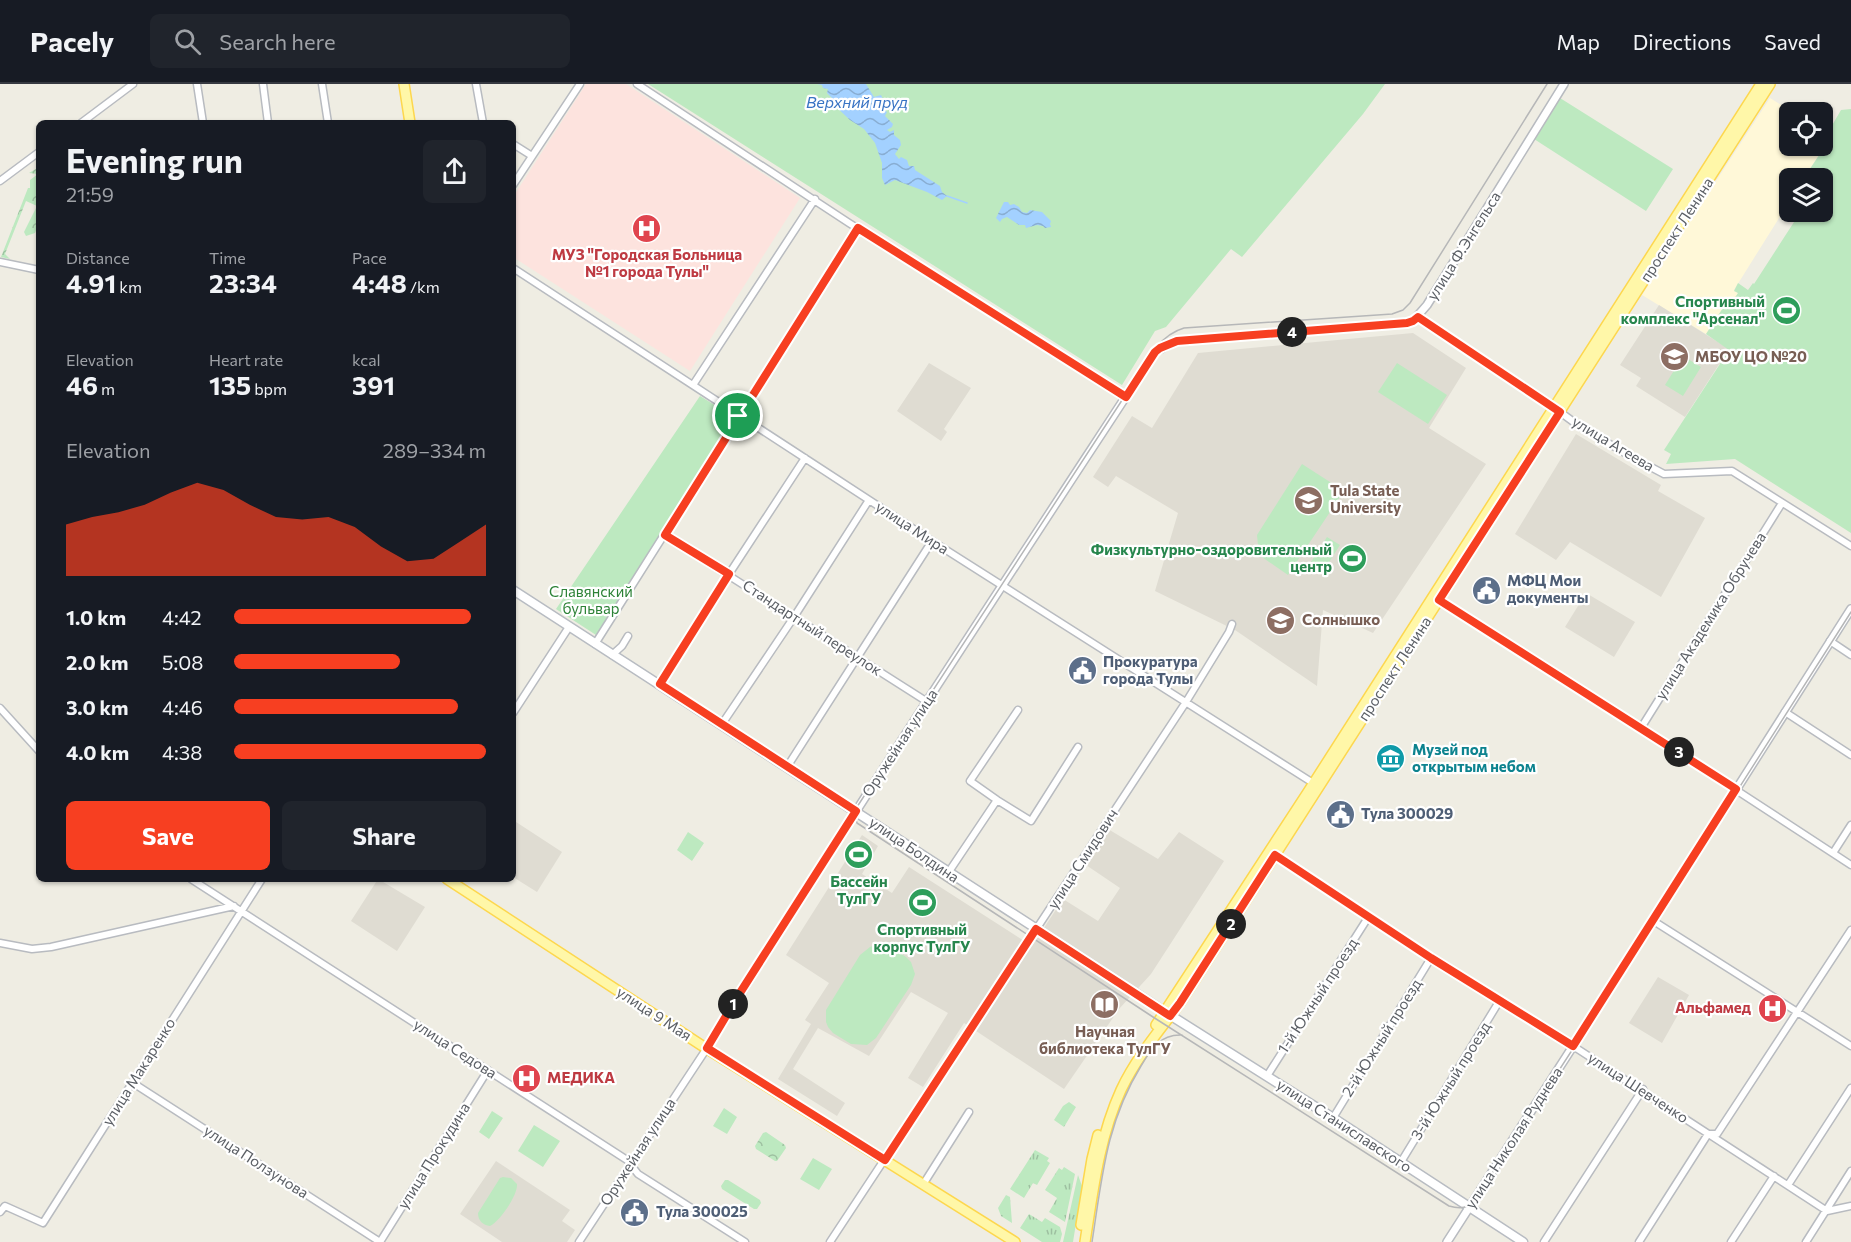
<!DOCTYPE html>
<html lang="en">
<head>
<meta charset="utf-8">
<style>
  body { margin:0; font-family:Commissioner,sans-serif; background:#20242c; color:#f1f3f6; height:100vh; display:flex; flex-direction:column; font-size:22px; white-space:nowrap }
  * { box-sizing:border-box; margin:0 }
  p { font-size:20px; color:#9ea1a6 }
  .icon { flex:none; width:33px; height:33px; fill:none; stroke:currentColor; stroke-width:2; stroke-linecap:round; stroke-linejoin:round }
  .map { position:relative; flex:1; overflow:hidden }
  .drawer { position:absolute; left:36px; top:36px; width:480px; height:762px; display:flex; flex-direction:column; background:#171b24; border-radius:9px; box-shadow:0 2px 4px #0004 }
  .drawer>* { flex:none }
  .buttons { position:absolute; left:1779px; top:18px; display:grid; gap:12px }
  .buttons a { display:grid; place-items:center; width:54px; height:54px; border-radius:9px; background:#171b24; box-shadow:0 2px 4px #0004; font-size:30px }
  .pin { position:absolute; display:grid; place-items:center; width:51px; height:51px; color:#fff; margin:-26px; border:3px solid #fff; border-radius:50%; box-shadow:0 2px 6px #0007 }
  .km { position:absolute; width:30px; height:30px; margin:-15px; border-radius:50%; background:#222; color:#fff; font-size:16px; line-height:30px; text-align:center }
  .round { display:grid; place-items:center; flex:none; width:63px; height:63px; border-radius:9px; background:#20242c }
  .head { display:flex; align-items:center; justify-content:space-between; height:102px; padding:0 30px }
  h1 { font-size:33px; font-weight:700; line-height:45px }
  .metrics { display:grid; grid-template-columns:repeat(3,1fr); gap:9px; height:102px; padding:6px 30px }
  .metrics div { display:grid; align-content:center }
  .metrics b { font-size:26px; font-weight:700 }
  .metrics small { font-size:16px; font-weight:400 }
  .metrics p { font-size:16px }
  .chart { height:168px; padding:12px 30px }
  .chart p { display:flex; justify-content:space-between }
  .chart svg { width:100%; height:108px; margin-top:6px; fill:#f73f21; opacity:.7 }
  .primary-button { display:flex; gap:12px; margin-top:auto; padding:12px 30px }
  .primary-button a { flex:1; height:69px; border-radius:9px; background:#f73f21; color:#fff; font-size:24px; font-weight:700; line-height:69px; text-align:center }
  .primary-button a+a { background:#20242c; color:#f1f3f6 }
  ul { padding:0 30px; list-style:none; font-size:20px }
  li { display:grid; grid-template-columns:96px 72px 1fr; align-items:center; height:45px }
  li i { height:15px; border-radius:8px; background:#f73f21 }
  header { display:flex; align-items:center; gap:36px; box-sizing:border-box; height:84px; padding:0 30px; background:#171b24; border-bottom:2px solid #363941 }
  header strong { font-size:28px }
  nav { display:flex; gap:33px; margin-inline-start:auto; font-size:21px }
  .search { width:420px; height:54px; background:#20242c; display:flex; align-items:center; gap:15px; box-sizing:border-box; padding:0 21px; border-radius:9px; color:#9ea1a6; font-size:22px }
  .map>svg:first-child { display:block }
</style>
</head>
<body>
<header>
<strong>Pacely</strong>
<div class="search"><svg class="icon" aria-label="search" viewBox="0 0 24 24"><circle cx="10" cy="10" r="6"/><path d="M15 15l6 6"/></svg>Search here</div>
<nav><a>Map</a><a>Directions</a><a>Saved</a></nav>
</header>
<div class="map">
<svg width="1851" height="1158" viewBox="0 0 1851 1158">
  <defs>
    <pattern id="grass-tufts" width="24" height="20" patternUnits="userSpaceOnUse" patternTransform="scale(1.5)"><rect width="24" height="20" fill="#bde9c0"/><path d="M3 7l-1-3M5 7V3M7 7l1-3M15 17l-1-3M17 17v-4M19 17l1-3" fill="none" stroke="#9dc0a0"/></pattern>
    <pattern id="forest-crowns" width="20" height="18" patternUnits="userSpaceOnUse" patternTransform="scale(1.5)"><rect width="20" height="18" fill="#bde9c0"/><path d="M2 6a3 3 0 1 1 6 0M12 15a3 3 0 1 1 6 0" fill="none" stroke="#9dc0a0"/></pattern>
    <pattern id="water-waves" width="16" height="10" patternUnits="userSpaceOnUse" patternTransform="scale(1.5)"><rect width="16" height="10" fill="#a3d1ff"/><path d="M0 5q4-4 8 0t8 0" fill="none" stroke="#88add2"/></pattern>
  </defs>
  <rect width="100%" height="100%" fill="#efede3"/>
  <path fill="#fff8d8" d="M1770,14L1792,28H1790V62H1822L1823,47L1831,52L1804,94H1790L1789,118L1734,206L1738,209L1734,216L1730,214L1706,250L1642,211Z"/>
  <path fill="#dfdcd2" d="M1659,221L1729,265L1685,333L1636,302L1641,294L1620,281Z
    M1413,249L1466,284L1429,344L1486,380L1373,549L1323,526L1317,602L1235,546L1155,507L1178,429L1116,392L1108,403L1093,393L1132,332L1152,344L1198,269Z
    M929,279L971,304L944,345L947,348L941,357L897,327Z
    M1576,350L1661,401L1658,407L1705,434L1661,513L1570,458L1556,476L1515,450Z
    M1586,509L1635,538L1614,573L1565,543Z
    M513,736L562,768L537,808L513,793Z
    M1108,745L1158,775L1179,748L1224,777L1151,890L1119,925L1064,1005L964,939L923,1003L908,994L948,929L911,908L869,972L818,944L793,985L845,1019L837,1032L778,995L811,940L805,936L829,899L786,871L862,751L878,762L862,790L892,809L909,783L1032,862L1063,815L1098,837L1120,804L1086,781Z
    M378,795L425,823L397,867L351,837Z
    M1658,893L1689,911L1662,959L1629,939Z
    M496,1077L570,1126L562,1137L575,1146L567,1158H502L460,1130Z"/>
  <path fill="#fde3de" d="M586,0H626L800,114L690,287L513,173V113Z"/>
  <path fill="url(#grass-tufts)" d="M1069,1018L1076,1023L1064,1043L1054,1036L1063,1022Z
    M1035,1066L1049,1074L1047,1077L1050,1079L1037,1101L1033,1099L1024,1114L1010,1105Z
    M1064,1083L1075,1090L1065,1138L1049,1128L1057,1114L1045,1106L1059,1084L1062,1086Z
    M1078,1091L1082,1102L1073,1158H1063Z
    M1006,1111L1010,1113L1012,1139L1001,1132L998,1124Z
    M1029,1130L1042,1138L1045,1134L1060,1143L1062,1150L1060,1158H1042L1020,1144Z"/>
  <path fill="url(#forest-crowns)" d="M39,83V140L35,149L26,152L24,148L37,122L26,117L5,170L10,175L1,173L28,104H30V96L38,90L29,89Z
    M766,1048L785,1061L786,1064L777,1077H775L756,1065L755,1062L763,1049Z"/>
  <path fill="#bde9c0" d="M648,0H1385L1363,30L1242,173L1231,165L1166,243L1155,247L1122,301Z
    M1560,14L1673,85L1646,127L1534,55Z
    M1851,25V449L1735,375L1666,380L1671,370L1664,366L1729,266L1706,250L1730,213L1734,215L1738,209L1734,207L1738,199L1748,206L1753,199L1754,200L1796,135L1784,127L1789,118L1790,128H1822V94H1804L1831,53L1827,50L1841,26Z
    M1683,272L1701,283L1683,312L1665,301Z
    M1397,279L1447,311L1428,340L1378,308Z
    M700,312L734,333L595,555L596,551L556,525Z
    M1302,380L1344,407L1288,491L1259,471L1257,451Z
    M1327,453L1340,461L1324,486L1311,478Z
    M688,748L704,759L692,777L677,766Z
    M877,860L889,862L906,873L911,878L915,890L911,901L876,954L867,961L851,960L833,949L828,943L826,938V926L860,871L870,863Z
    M724,1024L737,1033L727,1050L713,1042Z
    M492,1027L503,1034L489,1055L479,1048Z
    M534,1041L560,1057L543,1083L518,1067Z
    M813,1074L832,1085L819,1106L800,1095Z
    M503,1093L511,1094L517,1100C518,1111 500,1137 490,1142C483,1141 478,1137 478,1129L500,1094Z
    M725,1096H728L760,1116L761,1119L757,1125H754L722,1105L721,1102Z"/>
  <path fill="url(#water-waves)" d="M817,0H866L874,13L881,11L884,17L881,16L880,20L883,23L882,25L887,28L885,32L893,40L892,43L887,46L890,48L894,46V51L900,56L901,61L895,70L899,75L901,73L907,76L909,82H914L915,86L940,102L942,108L947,112L942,116L927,108L895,96L885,101L882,94V79L875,59L864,45L850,36L832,19V14L827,9L828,5L823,4L822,1Z
    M1004,118H1008L1010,121L1014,120L1019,123L1022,128L1027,129L1030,126L1042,128L1051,137L1050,140L1051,143L1045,144L1043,142L1037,141L1026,144L1025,141H1019L1007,133L1002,135L1000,138L996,134Z"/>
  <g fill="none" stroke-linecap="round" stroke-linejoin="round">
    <path stroke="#a3d1ff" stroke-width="1.5" d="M947,112L967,119"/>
    <defs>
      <path id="minor" d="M197,0L203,39
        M263,0L268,39
        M322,0L328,39
        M476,0L483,39
        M637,0L849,139L1126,313
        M81,39L133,0
        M513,60L532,72
        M0,97L39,68
        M513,101L580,0
        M0,178L39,186
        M513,184L932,457L1313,699
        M1418,233L1554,323
        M693,301L815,115
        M1560,328L1575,339L1628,371L1664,390L1732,387L1851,462
        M665,451L929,619
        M1439,516L1641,644L1851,781
        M1830,557L1851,571
        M595,560L858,144
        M612,571L622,562L628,552
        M660,600L729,490L805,374
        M0,624L39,667
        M1785,628L1851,671
        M513,629L569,543
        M722,640L794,533L869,416
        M1641,644L1782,419
        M787,683L932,457
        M997,716L970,697L1018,626
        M1833,769L1851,741
        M1275,771L1431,874L1573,962L1827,1127L1851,1122
        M948,789L997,716L1031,737L1078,663
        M191,795L627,1076L638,1090L745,1158
        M1652,836L1851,962
        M0,859L32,865L51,863L234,822
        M1267,992L1369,832
        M133,999L380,1158
        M1333,1034L1431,874
        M1401,1078L1500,916
        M924,1099L969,1028
        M1788,1101L1851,1004
        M0,1128L5,1122L43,1139L262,795
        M380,1158L488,986
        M579,1158L707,964
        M830,1158L1186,618L1229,548L1232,540
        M1544,1158L1643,1005
        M1639,1158L1708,1050H1717L1851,846
        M1731,1158L1774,1092
        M1806,1158L1851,1087"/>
      <path id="tertiary" d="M707,964C852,729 1004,499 1155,268L1172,259L1185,256L1407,239L1413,237L1427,221L1564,0
        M1447,1158L1577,956L1851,525"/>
      <path id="secondary" d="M513,506L1165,928
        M1170,931L1333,1034L1523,1158"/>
      <path id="primary" d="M404,0L410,39
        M447,795L701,961L1015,1158
        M1156,941L1308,708L1761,0
        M1081,1141L1092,1075L1098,1051
        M1085,1158C1093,1107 1099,1054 1121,1006C1136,974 1159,947 1180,919L1770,0"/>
    </defs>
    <use href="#minor" stroke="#b8bbc0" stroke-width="9"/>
    <use href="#tertiary" stroke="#b8bbc0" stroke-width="10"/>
    <use href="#secondary" stroke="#b8bcc2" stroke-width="11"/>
    <use href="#primary" stroke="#fdd74e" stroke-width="12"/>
    <use href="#minor" stroke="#fff" stroke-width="6"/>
    <use href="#tertiary" stroke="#fff" stroke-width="7"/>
    <use href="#secondary" stroke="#fff" stroke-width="8"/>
    <use href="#primary" stroke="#fff7a8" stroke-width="9"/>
    <path stroke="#b6b7b8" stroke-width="1.5" d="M1547,0L1410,219L1403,226L1392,230L1184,244C1156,252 1143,284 1128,307L855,726V732L857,739L1153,933L1449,1122C1459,1125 1468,1125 1474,1117L1578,957L1851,528
      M1092,1158C1102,1094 1106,1039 1141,982C1151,965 1160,950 1182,951"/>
  </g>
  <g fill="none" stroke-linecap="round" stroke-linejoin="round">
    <defs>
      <path id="route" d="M858,144L1126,313L1155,268L1160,264L1177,257L1407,239L1413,237L1418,233L1560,328L1439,516L1736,705L1573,962L1431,874L1275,771L1180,919L1170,932L1036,845L885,1076L707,964L738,912L856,727L660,600L729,490L665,451Z"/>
    </defs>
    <use href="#route" stroke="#fff" stroke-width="12"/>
    <use href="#route" stroke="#f73f21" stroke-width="8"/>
  </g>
  <defs>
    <symbol id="hospital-disc" viewBox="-11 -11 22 22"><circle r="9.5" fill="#e0444e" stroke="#fff"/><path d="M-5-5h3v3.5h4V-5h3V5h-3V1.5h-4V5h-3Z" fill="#fff"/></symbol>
    <symbol id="stadium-disc" viewBox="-11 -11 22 22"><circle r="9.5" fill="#2e9e5b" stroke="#fff"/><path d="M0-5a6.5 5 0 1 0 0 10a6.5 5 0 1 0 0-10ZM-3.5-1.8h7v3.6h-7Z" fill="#fff"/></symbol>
    <symbol id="school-disc" viewBox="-11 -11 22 22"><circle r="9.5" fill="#8d6e63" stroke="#fff"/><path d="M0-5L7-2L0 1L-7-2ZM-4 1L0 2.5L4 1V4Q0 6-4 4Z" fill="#fff"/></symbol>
    <symbol id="university-disc" viewBox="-11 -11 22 22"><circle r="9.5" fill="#8d6e63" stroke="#fff"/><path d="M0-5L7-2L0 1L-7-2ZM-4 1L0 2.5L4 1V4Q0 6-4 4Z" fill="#fff"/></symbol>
    <symbol id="civic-disc" viewBox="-11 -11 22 22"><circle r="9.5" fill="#5c6f8a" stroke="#fff"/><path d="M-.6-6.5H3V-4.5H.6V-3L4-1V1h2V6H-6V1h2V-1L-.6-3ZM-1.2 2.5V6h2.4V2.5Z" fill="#fff"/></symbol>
    <symbol id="museum-disc" viewBox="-11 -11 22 22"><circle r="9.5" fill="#0f9aa8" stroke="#fff"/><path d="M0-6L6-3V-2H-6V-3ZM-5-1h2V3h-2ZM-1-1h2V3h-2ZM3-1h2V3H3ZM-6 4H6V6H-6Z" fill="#fff"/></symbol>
    <symbol id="library-disc" viewBox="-11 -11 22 22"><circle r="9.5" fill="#8d6e63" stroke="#fff"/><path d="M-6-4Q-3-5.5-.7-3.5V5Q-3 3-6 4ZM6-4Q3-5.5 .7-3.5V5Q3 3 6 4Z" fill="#fff"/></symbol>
  </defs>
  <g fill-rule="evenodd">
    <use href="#hospital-disc" x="630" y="128" width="33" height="33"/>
    <use href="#stadium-disc" x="1770" y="210" width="33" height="33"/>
    <use href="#school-disc" x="1658" y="256" width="33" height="33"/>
    <use href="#university-disc" x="1292" y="400" width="33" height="33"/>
    <use href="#stadium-disc" x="1336" y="458" width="33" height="33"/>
    <use href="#civic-disc" x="1470" y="490" width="33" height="33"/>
    <use href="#school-disc" x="1264" y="520" width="33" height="33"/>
    <use href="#civic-disc" x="1066" y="570" width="33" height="33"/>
    <use href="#museum-disc" x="1374" y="658" width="33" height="33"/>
    <use href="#civic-disc" x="1324" y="714" width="33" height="33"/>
    <use href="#stadium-disc" x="842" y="754" width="33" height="33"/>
    <use href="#stadium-disc" x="906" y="802" width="33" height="33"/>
    <use href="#library-disc" x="1088" y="904" width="33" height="33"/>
    <use href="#hospital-disc" x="1756" y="908" width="33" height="33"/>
    <use href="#hospital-disc" x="510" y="978" width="33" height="33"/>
    <use href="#civic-disc" x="618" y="1112" width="33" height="33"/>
  </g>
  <g text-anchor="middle" stroke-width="4.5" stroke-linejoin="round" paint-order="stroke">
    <g font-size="15" fill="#5b5f65" stroke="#fff">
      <text transform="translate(1677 146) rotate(-57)" y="5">проспект Ленина</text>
      <text transform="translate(1464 162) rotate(-58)" y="5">улица Ф.Энгельса</text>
      <text transform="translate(1613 360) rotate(31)" y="5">улица Агеева</text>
      <text transform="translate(912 444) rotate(33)" y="5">улица Мира</text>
      <text transform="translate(1711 532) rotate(-58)" y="5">улица Академика Обручева</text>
      <text transform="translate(812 544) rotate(33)" y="5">Стандартный переулок</text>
      <text transform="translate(1395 585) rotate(-57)" y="5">проспект Ленина</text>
      <text transform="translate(900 659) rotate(-57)" y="5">Оружейная улица</text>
      <text transform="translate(914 766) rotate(34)" y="5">улица Болдина</text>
      <text transform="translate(1083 775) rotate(-57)" y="5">улица Смидович</text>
      <text transform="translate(1318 912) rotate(-57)" y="5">1-й Южный проезд</text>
      <text transform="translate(654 930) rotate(33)" y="5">улица 9 Мая</text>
      <text transform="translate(1382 954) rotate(-58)" y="5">2-й Южный проезд</text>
      <text transform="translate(455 965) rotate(33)" y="5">улица Седова</text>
      <text transform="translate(139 988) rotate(-58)" y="5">улица Макаренко</text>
      <text transform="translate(1451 997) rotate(-58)" y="5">3-й Южный проезд</text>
      <text transform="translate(1638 1004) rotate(33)" y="5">улица Шевченко</text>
      <text transform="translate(1344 1042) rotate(33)" y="5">улица Станиславского</text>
      <text transform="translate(1514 1054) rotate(-57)" y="5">улица Николая Руднева</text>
      <text transform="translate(638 1068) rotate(-57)" y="5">Оружейная улица</text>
      <text transform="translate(434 1072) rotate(-58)" y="5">улица Прокудина</text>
      <text transform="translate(256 1078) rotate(33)" y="5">улица Ползунова</text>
    </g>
    <g font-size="15" font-weight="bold" fill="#be3a42" stroke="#fff">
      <text x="647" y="176">МУЗ "Городская Больница<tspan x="647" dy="17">№1 города Тулы"</tspan></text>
      <text x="1751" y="929" text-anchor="end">Альфамед</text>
      <text x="547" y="999" text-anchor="start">МЕДИКА</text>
    </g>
    <g font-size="15" font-weight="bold" fill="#27864d" stroke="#fff" text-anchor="end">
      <text x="1765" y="223">Спортивный<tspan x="1765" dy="17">комплекс "Арсенал"</tspan></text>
      <text x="1332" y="471">Физкультурно-оздоровительный<tspan x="1332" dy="17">центр</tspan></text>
      <text x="859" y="803" text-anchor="middle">Бассейн<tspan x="859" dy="17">ТулГУ</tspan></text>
      <text x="922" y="851" text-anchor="middle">Спортивный<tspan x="922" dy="17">корпус ТулГУ</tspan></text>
    </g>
    <g font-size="15" font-weight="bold" fill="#785e54" stroke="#fff" text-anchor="start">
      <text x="1695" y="278">МБОУ ЦО №20</text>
      <text x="1330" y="412">Tula State<tspan x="1330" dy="17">University</tspan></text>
      <text x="1302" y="541">Солнышко</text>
      <text x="1105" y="953" text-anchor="middle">Научная<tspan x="1105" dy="17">библиотека ТулГУ</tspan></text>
    </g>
    <g font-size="15" font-weight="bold" fill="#4e5e75" stroke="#fff" text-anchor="start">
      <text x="1507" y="502">МФЦ Мои<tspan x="1507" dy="17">документы</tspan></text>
      <text x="1103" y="583">Прокуратура<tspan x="1103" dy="17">города Тулы</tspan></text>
      <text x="1361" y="735">Тула 300029</text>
      <text x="656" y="1133">Тула 300025</text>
    </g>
    <g font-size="15" fill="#2d8237" stroke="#fff">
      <text x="591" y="513">Славянский<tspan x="591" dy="17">бульвар</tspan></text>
    </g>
    <g font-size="15" font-weight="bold" fill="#0d838f" stroke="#fff" text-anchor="start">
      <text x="1412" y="671">Музей под<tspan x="1412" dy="17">открытым небом</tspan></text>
    </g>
    <g font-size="16" font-style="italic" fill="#3974c4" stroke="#fff">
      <text x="857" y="24">Верхний пруд</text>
    </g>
  </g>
</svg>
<div class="buttons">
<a><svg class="icon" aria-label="locate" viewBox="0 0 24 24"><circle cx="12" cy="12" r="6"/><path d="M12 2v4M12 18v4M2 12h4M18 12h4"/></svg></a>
<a><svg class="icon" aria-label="layers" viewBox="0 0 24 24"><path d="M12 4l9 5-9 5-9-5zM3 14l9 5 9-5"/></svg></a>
</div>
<div class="pin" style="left:738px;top:332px;background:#1e9e55"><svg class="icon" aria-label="arrive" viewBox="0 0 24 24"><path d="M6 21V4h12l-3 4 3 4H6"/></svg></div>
<b class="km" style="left:733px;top:920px">1</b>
<b class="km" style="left:1231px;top:840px">2</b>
<b class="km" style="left:1679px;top:668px">3</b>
<b class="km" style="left:1292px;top:248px">4</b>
<section class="drawer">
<div class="head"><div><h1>Evening run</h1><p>21:59</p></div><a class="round"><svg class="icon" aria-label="share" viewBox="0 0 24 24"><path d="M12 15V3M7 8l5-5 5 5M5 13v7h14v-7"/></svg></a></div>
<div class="metrics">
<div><p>Distance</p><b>4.91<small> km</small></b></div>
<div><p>Time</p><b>23:34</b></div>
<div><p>Pace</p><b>4:48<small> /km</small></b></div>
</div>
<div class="metrics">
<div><p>Elevation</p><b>46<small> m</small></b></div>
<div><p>Heart rate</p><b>135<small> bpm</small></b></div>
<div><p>kcal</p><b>391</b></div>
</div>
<div class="chart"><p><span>Elevation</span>289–334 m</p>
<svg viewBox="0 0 160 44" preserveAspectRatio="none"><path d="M0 44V23L10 20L20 18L30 15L40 10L50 6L60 9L70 15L80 20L90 21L100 20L110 24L120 32L130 38L140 37L150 30L160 23V44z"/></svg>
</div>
<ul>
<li><b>1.0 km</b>4:42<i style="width:94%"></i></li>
<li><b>2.0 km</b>5:08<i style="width:66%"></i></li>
<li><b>3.0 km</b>4:46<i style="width:89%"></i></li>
<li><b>4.0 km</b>4:38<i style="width:100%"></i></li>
</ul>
<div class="primary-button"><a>Save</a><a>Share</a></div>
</section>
</div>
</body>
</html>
